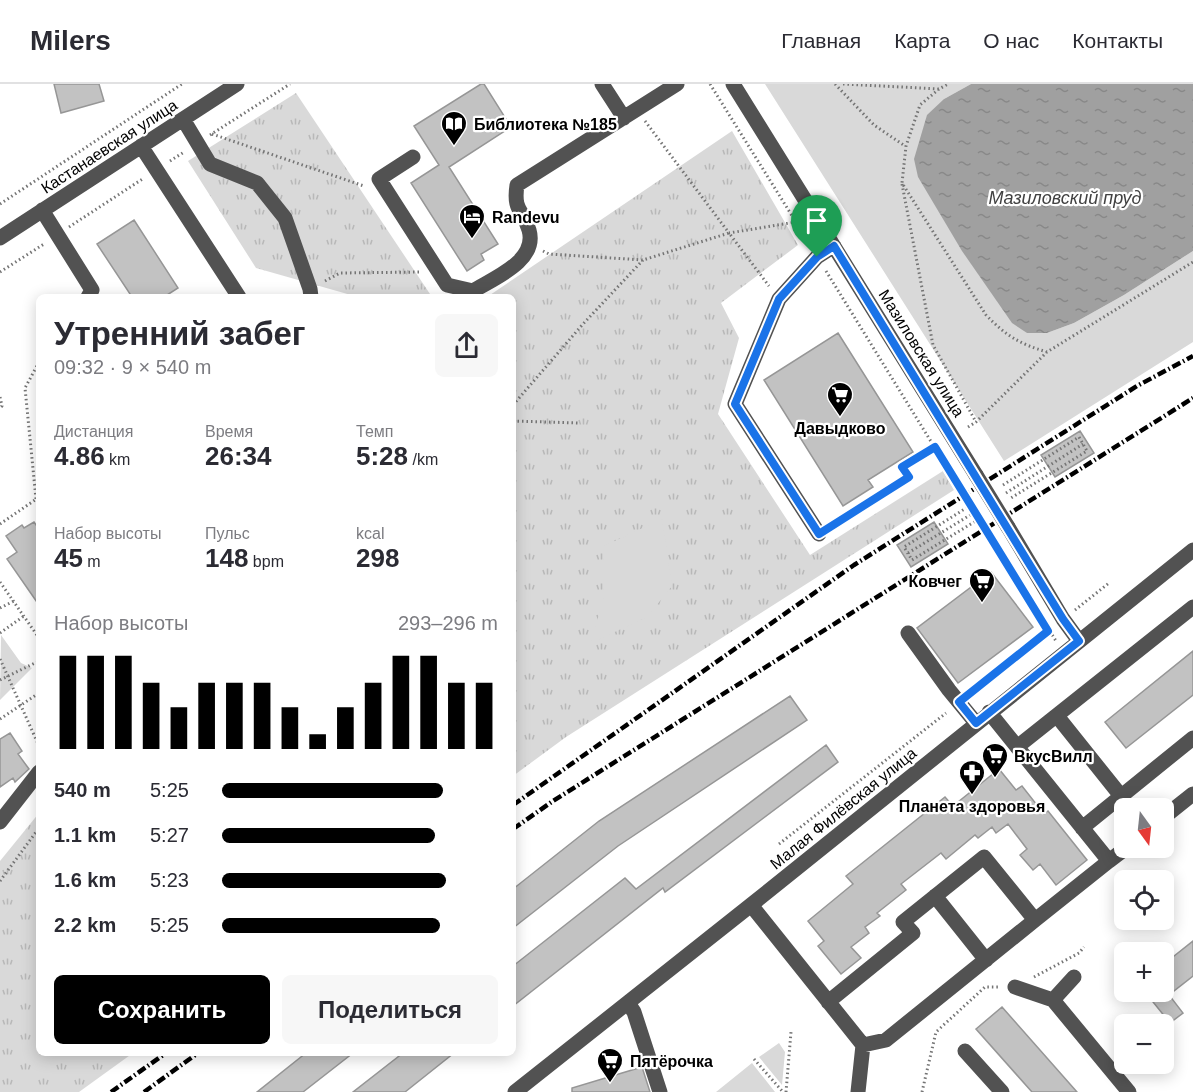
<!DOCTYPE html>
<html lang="ru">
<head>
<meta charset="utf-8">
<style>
  body { margin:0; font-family:Arial,sans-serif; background:#f7f7f7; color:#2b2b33; height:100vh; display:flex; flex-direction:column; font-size:22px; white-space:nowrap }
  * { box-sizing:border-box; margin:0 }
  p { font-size:20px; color:#7c7c81 }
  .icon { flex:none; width:33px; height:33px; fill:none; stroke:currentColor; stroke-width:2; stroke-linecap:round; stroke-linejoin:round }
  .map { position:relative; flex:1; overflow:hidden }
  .drawer { position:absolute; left:36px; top:210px; width:480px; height:762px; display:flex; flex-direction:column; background:#fff; border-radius:9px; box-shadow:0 3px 15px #0003 }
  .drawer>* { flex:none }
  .needle { width:39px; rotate:165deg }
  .fabs { position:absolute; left:1114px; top:714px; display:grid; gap:12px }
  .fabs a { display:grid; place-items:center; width:60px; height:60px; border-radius:9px; background:#fff; box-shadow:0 3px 15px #0003; font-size:30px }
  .pin { position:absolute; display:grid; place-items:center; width:51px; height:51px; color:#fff; margin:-62px -26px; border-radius:50% 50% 50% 0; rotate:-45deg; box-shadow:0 0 6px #0007 }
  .pin .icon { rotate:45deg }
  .round { display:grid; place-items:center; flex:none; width:63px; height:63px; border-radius:9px; background:#f7f7f7 }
  .headline { display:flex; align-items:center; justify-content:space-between; height:102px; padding:0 18px }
  h1 { font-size:33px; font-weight:700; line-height:45px }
  .stats { display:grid; grid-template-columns:repeat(3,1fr); gap:9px; height:102px; padding:6px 18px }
  .stats div { display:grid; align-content:center }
  .stats b { font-size:26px; font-weight:700 }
  .stats small { font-size:16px; font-weight:400 }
  .stats p { font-size:16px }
  .chart { height:168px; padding:12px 18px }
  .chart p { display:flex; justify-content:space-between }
  .chart svg { width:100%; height:108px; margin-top:6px; stroke:#000; stroke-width:6 }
  .cta { display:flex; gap:12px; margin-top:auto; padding:12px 18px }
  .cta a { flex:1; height:69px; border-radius:9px; background:#000; color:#fff; font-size:24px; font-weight:700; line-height:69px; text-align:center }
  .cta a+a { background:#f7f7f7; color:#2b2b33 }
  ul { padding:0 18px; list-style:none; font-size:20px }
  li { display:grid; grid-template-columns:96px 72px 1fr; align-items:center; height:45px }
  li i { height:15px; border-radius:8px; background:#000 }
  header { display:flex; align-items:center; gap:36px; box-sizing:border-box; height:84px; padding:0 30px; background:#fff; border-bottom:2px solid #e1e1e2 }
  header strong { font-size:28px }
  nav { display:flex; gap:33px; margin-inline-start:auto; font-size:21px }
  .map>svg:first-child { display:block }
</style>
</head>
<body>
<header>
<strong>Milers</strong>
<nav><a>Главная</a><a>Карта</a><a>О нас</a><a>Контакты</a></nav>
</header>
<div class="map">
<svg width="1193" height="1008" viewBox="0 0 1193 1008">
  <defs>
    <pattern id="grass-tufts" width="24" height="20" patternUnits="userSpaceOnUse" patternTransform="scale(1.5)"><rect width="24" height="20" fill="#d9d9d9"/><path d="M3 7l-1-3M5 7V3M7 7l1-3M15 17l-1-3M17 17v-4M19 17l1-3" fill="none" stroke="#b8b8b8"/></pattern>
    <pattern id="water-ripples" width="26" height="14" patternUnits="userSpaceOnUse" patternTransform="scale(1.5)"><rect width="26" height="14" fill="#a0a0a0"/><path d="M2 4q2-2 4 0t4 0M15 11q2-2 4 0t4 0" fill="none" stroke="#888"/></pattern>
  </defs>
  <rect width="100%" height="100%" fill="#fff"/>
  <path fill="url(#grass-tufts)" d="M296,9L432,213H358L256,184L188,77Z
    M732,47L798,161L721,219L739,254L718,330L810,471L943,387L954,406L566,653L513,692V213H487Z
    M39,729V969H133L79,1008H0V777Z"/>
  <path fill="#d9d9d9" d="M765,0H971L944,15L1027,249H1047L1074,239L1124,211L1193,167V258L1004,377Z
    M662,435L672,502L647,533L591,559L604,512V462Z
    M1,551L21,579L32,584L0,616Z
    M779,959L785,968L782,1001L759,973Z
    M752,979L775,1008H716Z"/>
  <path fill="url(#water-ripples)" d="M971,0H1193V167L1124,211L1074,239L1047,249H1027L1012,239L962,167L918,93L914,75L927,31L944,15Z"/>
  <path fill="#c2c2c2" stroke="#969696" stroke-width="1.5" d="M54,0H99L104,17L61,29Z
    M481,0H484L511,43L449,83L498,160L481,170L484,176L467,187L411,99L439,81L414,42Z
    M134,136L178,204L164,213H132L97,160Z
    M838,249L913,368L868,396L873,403L843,422L764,296Z
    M1080,347L1094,369L1055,393L1041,371Z
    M34,438L39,445V521L7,475L17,468L6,452L22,441L24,444Z
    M934,438L948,460L911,483L897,461Z
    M991,488L1033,543L958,599L917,544Z
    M1193,567V611L1126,664L1105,638Z
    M790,612L807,636L618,762L513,844V805L599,737Z
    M10,649L22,667L18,670L29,685L15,698L13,694L0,703V655Z
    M826,661L838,678L665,808L663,804L513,922V882L625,794L636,805Z
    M999,685L1016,706L1022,702L1044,730L1048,727L1087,776L1056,801L1040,780L1033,786L1020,771L1027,765L1008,740L996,749L992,743L978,754L975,751L946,775L941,769L901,800L906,806L877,829L880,832L865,843L869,849L851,863L861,874L841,890L818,862L824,857L808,837L853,800L846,792L945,713L953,722Z
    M1193,857V892L1169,911L1183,929L1170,939L1145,908H1164V880Z
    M1002,923L1077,1008H1032L976,945Z
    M306,969H353L303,1008H257Z
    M403,969H454L405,1008H353Z
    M642,983L650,1008H572V1004Z"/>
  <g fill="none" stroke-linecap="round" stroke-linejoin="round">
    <path stroke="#747474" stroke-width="3" stroke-dasharray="1.5 3" stroke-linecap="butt" d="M710,0L809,159
      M835,0L874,41L905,62
      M843,0L939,5L948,0
      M939,5L920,21L906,62L902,99L986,231C1006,252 1020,260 1047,268L1193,178
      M645,37L729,149L796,138
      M212,50L364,102
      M210,51L290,0
      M170,77L184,68
      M902,100L933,261L976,338
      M0,120L182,0
      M69,143L144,94
      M543,167L549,170L643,176L729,149L769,202
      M826,187L959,403
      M0,188L44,160
      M325,197L340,189L421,188
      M39,278L25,304L36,415L39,420
      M0,313L2,322L0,324
      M513,321L583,240L643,176
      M513,337L579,339
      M968,343L976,338L1047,268
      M1003,401L1079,353L1087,367L1011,414
      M1006,409L1083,360
      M971,421L904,463L912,476L979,435
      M0,440L35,416
      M831,443L909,393L902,383L935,363
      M990,452L1056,557
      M908,469L980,425
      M0,498L39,554
      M0,524L14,517
      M1075,526L1109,499
      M0,549L24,532
      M0,575L39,662
      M0,596L39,577
      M972,608L1051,545
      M0,635L39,609
      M779,760L946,629
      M0,797L39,744
      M1034,893L1079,869L1084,863
      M754,975L783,1008
      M786,1008L791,948
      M922,1008L936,948L985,903H1000"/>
    <path stroke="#525252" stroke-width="15" d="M602,0L624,34
      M733,0L976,391
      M183,35L210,80L257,99L285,134L310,205L311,213
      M141,62L239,213
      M413,73L379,95L447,201L473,207C494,194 538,177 529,146C523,125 513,128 517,101L677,0
      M42,126L92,206L88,213
      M0,154L237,0
      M1008,443L1063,535L1079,557
      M819,450L735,320L779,215L817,173L834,162
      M908,549L949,606L976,639
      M1057,632L1121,712
      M1017,663L1193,523
      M1164,733L1193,710
      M0,738L39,688
      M1082,744L1193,654
      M1109,777L1126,764
      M935,812L986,876
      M751,821L863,961L886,956L1035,836
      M1015,903L1053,916L1074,893
      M1053,916L1129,1008
      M828,918L913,849L903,838L984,773L1035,836L1109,777L989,628
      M628,919L634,928L660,1008
      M965,967L1002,1008
      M515,1008L751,821L1193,466
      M858,1008L863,961"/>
    <path stroke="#000" stroke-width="4.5" stroke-dasharray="9 3 1.5 3" stroke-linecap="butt" d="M513,721L854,481L1137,302L1193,272
      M513,745L553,717L1193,314
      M111,1008L166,969
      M144,1008L198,969"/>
    <path stroke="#747474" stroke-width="3" stroke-dasharray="1.5 3" stroke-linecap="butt" d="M959,403L990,452"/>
    <path stroke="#525252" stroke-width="15" d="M976,391L1008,443"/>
  </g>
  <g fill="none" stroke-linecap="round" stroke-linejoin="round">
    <defs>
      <path id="route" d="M834,162L1063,535L1079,557L976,639L959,618L1048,547L935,363L902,383L909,393L819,450L735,320L779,215L817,173Z"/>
    </defs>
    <use href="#route" stroke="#fff" stroke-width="12"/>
    <use href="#route" stroke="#1a73e8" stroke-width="8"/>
  </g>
  <defs>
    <symbol id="library-pin" viewBox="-11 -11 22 30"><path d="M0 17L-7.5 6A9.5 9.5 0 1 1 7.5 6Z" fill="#000" stroke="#fff"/><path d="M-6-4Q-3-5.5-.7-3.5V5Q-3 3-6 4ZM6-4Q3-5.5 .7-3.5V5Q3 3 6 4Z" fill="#fff"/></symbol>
    <symbol id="hotel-pin" viewBox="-11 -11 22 30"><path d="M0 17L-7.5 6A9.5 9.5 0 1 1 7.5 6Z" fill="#000" stroke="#fff"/><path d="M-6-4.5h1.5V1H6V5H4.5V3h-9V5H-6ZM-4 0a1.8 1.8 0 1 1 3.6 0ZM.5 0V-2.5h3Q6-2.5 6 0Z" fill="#fff"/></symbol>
    <symbol id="supermarket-pin" viewBox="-11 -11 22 30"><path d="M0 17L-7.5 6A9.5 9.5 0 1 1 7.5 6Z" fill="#000" stroke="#fff"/><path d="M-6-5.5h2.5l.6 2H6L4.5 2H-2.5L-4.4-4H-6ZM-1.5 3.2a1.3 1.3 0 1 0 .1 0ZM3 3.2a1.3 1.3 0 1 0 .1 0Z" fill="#fff"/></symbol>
    <symbol id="pharmacy-pin" viewBox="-11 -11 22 30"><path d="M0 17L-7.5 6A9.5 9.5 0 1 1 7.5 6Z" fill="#000" stroke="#fff"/><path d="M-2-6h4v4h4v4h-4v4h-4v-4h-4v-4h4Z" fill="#fff"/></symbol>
  </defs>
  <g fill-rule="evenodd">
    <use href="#library-pin" x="439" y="25" width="30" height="40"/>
    <use href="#hotel-pin" x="457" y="118" width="30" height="40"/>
    <use href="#supermarket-pin" x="825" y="296" width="30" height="40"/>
    <use href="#supermarket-pin" x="967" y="482" width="30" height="40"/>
    <use href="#supermarket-pin" x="980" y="657" width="30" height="40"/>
    <use href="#pharmacy-pin" x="957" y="674" width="30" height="40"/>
    <use href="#supermarket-pin" x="595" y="962" width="30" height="40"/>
  </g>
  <g text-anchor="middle" stroke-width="4.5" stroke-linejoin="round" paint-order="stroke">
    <g font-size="16" font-weight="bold" fill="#000" stroke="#fff" text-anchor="start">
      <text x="474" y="46">Библиотека №185</text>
      <text x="492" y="139">Randevu</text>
      <text x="840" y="350" text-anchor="middle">Давыдково</text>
      <text x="962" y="503" text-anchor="end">Ковчег</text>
      <text x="1014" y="678">ВкусВилл</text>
      <text x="972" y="728" text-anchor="middle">Планета здоровья</text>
      <text x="630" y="983">Пятёрочка</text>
    </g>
    <g font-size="16" fill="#000" stroke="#fff">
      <text transform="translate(109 62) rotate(-33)" y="6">Кастанаевская улица</text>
      <text transform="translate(922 269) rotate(58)" y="6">Мазиловская улица</text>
      <text transform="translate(843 724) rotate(-39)" y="6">Малая Филёвская улица</text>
    </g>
    <g font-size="18" font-style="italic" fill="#414141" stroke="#fff">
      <text x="1065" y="120">Мазиловский пруд</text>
    </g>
  </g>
</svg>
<div class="fabs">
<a><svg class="needle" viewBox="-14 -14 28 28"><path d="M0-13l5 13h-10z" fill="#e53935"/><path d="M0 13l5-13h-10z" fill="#7c7c81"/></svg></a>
<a><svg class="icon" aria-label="locate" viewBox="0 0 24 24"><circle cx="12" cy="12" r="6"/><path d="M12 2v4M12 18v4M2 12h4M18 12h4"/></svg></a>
<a>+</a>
<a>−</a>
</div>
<div class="pin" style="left:817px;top:173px;background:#1e9e55"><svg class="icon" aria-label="arrive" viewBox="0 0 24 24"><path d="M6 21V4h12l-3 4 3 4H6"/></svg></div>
<section class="drawer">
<div class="headline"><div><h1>Утренний забег</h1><p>09:32 · 9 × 540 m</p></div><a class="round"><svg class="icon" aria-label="share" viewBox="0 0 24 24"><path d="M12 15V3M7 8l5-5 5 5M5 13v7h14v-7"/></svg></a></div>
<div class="stats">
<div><p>Дистанция</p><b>4.86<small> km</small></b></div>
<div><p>Время</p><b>26:34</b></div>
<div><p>Темп</p><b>5:28<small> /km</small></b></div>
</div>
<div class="stats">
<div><p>Набор высоты</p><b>45<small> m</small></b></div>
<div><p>Пульс</p><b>148<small> bpm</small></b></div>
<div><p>kcal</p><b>298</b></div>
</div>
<div class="chart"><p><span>Набор высоты</span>293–296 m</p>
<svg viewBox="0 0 160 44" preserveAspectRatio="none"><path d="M5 44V6M15 44V6M25 44V6M35 44V17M45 44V27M55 44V17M65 44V17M75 44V17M85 44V27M95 44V38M105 44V27M115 44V17M125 44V6M135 44V6M145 44V17M155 44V17"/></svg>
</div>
<ul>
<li><b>540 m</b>5:25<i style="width:80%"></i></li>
<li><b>1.1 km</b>5:27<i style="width:77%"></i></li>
<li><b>1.6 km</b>5:23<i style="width:81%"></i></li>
<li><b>2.2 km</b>5:25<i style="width:79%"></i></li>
</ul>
<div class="cta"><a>Сохранить</a><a>Поделиться</a></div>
</section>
</div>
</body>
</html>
